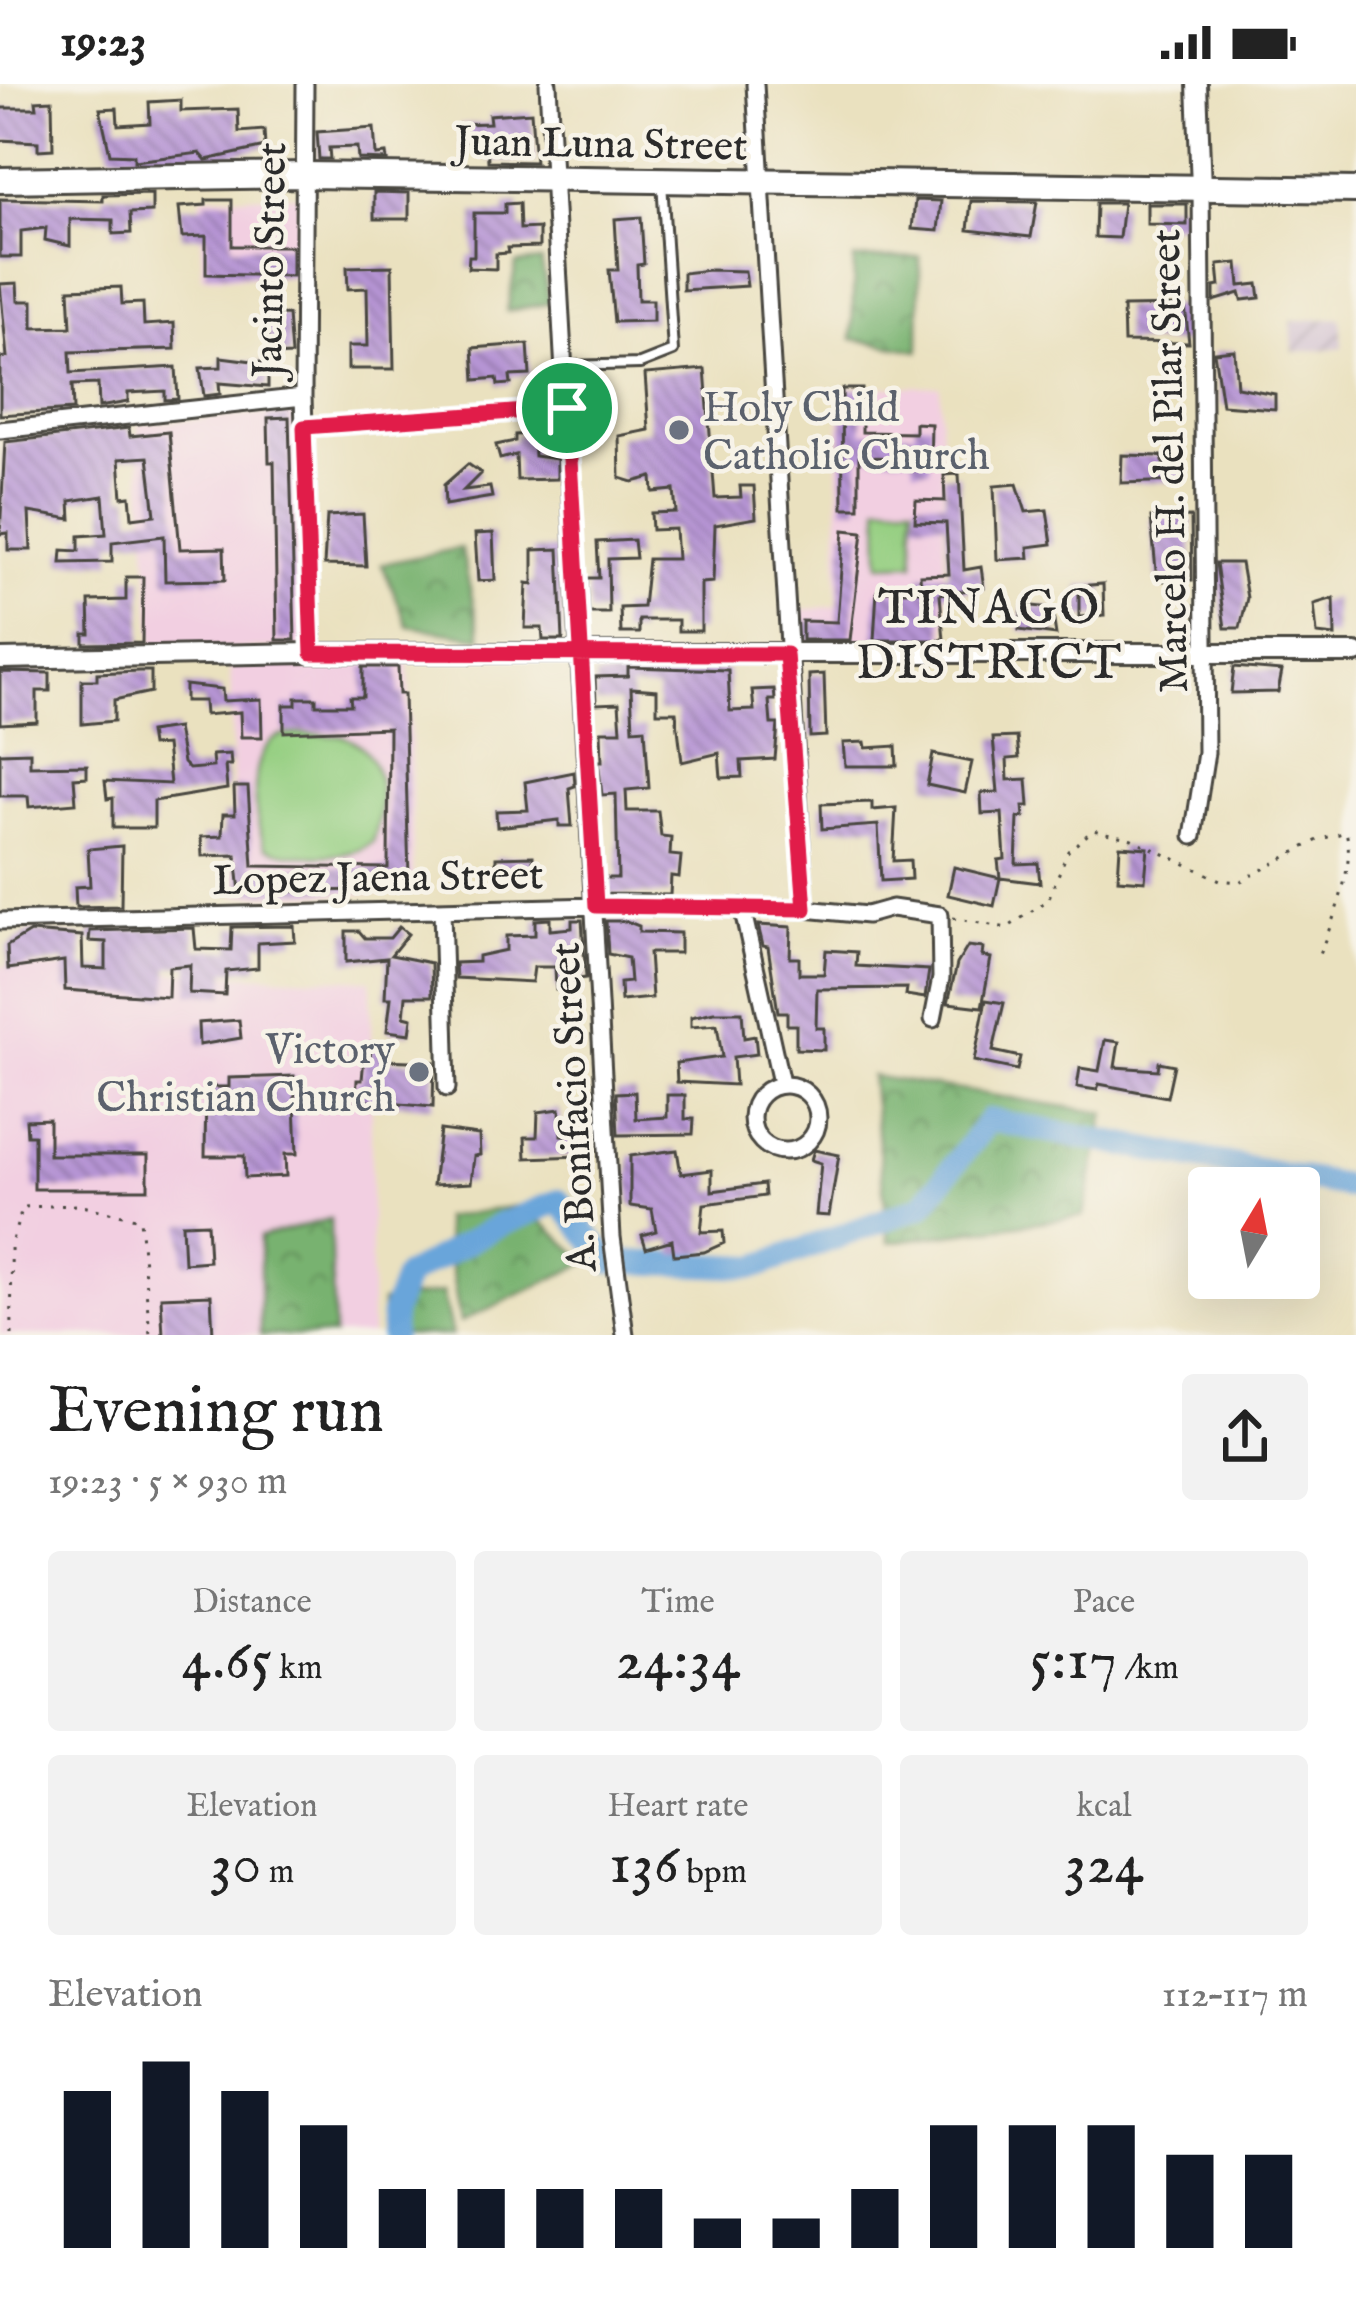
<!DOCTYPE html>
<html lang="en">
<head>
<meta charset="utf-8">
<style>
  body { margin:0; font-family:"IM FELL English",serif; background:#f2f2f2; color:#222; height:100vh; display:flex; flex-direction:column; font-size:45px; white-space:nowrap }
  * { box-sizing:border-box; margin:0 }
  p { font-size:39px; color:#767676 }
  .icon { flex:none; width:66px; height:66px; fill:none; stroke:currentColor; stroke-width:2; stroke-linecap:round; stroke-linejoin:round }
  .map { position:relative; height:1251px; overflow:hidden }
  .side { display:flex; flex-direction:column; background:#fff; flex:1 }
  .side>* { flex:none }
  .needle { width:78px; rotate:10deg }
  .tools { position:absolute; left:1188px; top:1083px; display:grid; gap:24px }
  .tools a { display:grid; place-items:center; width:132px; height:132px; border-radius:12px; background:#fff; box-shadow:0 12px 48px #0002; font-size:60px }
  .pin { position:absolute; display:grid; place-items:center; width:102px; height:102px; color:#fff; margin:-51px; border:6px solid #fff; border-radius:50%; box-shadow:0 3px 12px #0007 }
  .round { display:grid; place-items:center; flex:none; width:126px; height:126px; border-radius:12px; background:#f2f2f2 }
  .summary { display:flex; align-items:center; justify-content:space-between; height:204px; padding:0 48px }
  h1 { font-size:66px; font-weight:600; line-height:90px }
  .figures { display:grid; grid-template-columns:repeat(3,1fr); gap:18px; height:204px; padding:12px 48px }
  .figures div { display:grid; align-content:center; border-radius:12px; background:#f2f2f2; text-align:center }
  .figures b { font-size:60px; font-weight:600 }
  .figures small { font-size:33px; font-weight:400 }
  .figures p { font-size:33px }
  .chart { height:336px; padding:24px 48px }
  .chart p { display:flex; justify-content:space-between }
  .chart svg { width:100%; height:216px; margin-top:12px; stroke:#111827; stroke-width:6 }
  .status { display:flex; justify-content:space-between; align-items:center; height:84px; padding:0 60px; background:#fff; direction:ltr }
  .status svg { height:33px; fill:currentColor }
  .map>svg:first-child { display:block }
</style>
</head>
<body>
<div class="status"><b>19:23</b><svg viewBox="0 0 49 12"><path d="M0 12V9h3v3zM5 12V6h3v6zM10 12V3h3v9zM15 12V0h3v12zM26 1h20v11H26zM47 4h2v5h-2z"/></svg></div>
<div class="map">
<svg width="1356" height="1251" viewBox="0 0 1356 1251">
  <defs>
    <pattern id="industrial-furrows" width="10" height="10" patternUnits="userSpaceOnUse" patternTransform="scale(3)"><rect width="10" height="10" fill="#cfbdcf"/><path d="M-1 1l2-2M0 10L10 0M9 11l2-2" fill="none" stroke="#a89aa8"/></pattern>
    <pattern id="forest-crowns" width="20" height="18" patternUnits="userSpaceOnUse" patternTransform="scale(3)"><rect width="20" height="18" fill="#78b270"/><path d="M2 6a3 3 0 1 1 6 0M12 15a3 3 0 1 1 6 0" fill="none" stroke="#63915c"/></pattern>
    <pattern id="building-back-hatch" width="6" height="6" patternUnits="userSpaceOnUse" patternTransform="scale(3)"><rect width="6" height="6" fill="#b694d4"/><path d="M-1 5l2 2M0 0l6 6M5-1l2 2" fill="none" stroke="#9479ac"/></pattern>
  </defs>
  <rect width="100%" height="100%" fill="#f7f3e8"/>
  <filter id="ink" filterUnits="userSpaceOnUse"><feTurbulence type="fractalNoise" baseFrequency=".00833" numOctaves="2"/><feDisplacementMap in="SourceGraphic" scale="24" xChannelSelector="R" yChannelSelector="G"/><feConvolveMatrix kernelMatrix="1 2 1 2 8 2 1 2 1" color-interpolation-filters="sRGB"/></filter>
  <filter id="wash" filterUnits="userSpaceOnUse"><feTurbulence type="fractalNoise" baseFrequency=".004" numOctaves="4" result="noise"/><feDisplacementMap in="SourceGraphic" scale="48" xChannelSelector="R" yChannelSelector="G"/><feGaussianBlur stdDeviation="2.7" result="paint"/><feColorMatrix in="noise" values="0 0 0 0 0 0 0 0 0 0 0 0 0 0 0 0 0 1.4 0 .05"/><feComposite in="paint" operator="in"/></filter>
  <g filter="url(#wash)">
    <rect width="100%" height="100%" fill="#eae1bf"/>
    <path fill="#f2cfe1" d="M201,112H299L300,193H202Z
      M940,302L947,561L796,563L795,527L837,522L840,304Z
      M300,328L307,564L153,566L138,340Z
      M409,575L414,809L235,812L230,579Z
      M0,882L371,896V1251H0Z"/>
    <path fill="url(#industrial-furrows)" d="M1341,234L1343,264L1293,268L1291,237Z"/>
    <path fill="url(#forest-crowns)" stroke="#526e4e" stroke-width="3" d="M920,173L919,267L852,255L854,175Z
      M541,177L550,219L507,227L516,180Z
      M461,464L481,554L408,542L382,480Z
      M871,992L1105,1029L1084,1132L889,1158Z
      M523,1121L588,1178L460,1238L443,1134Z
      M330,1135L334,1251H260V1153Z
      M442,1209L452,1251H382V1218Z"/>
    <path fill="#96cf82" stroke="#607d56" stroke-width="3" d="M913,420L914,479L880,480L879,421Z
      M341,652C385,664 386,719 373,758C352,776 291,775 266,763C253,740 247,672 275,655C290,646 323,652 341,652Z"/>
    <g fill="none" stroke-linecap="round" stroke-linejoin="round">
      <path stroke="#69a5da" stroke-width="24" d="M627,1178L756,1183L922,1122L989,1036L1356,1104
        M392,1251V1230L406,1192L497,1142L559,1117L611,1178"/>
    </g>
    <g id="blocks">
      <path fill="url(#building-back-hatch)" fill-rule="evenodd" d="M52,16L53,65L38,66V58L0,56V24H37L36,17Z
        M181,16V27L238,25L239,48L264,46L265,63L206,76L200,69L134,77V71L110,70L100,25L117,24L118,41L150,39L149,18Z
        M531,28L535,78L488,77L487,57L461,59L460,40L490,39L489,31Z
        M374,44L376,71L386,70L387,76L358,75L357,63L329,64L330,75H319L317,48Z
        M374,108L409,109V135H374Z
        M152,110V128L130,129L131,149L113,150V136L70,135V162L45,156L46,144L21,147V173H0V115L103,117V111Z
        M206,116H232V162H292V192L206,190V152L182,153L179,123L206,121Z
        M915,116L941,117L938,147L912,145Z
        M971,117L1037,118L1031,153L968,146Z
        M519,119L520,145L539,144V163L507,164L508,169L496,170V185L468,184L469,172H474V129H505V120Z
        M1096,119H1123L1119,154L1095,153Z
        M1147,120H1187V141L1147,140Z
        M641,133L644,180L637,181L638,216H653V237L614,238L609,186H618L615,135Z
        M1238,179L1240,202L1258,200L1260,214L1242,216L1240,209L1214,217V203L1220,202L1218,181Z
        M392,182L394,285H348V262H368L367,204L348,205L347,183Z
        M709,186L745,187L747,202L683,206V189Z
        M17,199L18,217H33V244L71,243L69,205L121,203L122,220L143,219L144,241L174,239L175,265L70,268L71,289L176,283L178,315L165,316V307L128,309V318L99,323L98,300L72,301L73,326L0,331V274L7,273L0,200Z
        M1185,222L1189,259L1124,258L1123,223Z
        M288,231L291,271L272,272L264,232Z
        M528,260L530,291L510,292L511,300L498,301L497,294L475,296L473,264Z
        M1234,266L1237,303L1275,310V325L1222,321L1214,268Z
        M221,273L268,279V303L219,299L220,310L204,312L200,284L221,283Z
        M705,285L715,414L741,413L740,402H754L756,434L715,441L713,498L701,499V547H678V536H639V549H621L620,524L643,523L648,475H677L675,445L652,446L651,429L676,428L674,406L653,408L652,393L633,398L620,394L619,352L649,346L645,290Z
        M842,305H862V348L915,349V339L931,340L930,385L914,386L913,374L859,373V424H843Z
        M289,333L295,556H277L274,378H269L268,334Z
        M129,344L130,352L169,348L180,465L224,464L225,496L165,497L164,452L112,458V478L61,479L62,466L79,467V452L106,450L103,412L70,417L71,435L29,428L31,466H8V449L0,450L5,358ZM148,373L155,431L132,434L130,412L122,413L119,375Z
        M533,350L534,372L557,375V395L517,396L516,371L500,375L496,361L515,357V351Z
        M1122,371L1162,372L1164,382L1184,387L1182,397L1121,399Z
        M468,380L481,389L464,406L490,403L492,413L445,421L444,401Z
        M959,390L964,486L981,483L984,504L940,510L944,556H874L877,507H921L920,491L949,490L946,439L915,438L916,416L945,417L944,391Z
        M1017,400L1026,428L1047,426L1052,460L1028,463L1029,474L997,476L994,402Z
        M363,430L366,482L324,481L327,432Z
        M1191,433L1192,496L1157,497L1151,434Z
        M844,446L863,448L850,556H802V537L837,538Z
        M493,449L495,496L478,497L475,450Z
        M634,456L636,474L608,475L609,529H589L587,494H599L597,458Z
        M559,465L563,556H543L542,544H525L527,499L533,500V466Z
        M1216,479H1241L1247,514L1240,544H1225Z
        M126,493H143L142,559L84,560V550H90L89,517L126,516Z
        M1103,500L1104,532L1079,533V502Z
        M1334,514L1335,552L1317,550L1314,520Z
        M1023,521L1052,524L1056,551L1019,546Z
        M363,583H398L399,610H404L409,795L369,797V806L240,808L236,771L202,772L201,753L222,752L223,730H235L234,703H248L253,782L388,784L389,644L284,648V621H296V614H316V621H351L350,613H363Z
        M628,583L728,586L730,627L754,626L752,606L774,605L775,616H769L771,640H778L775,675L741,677L742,693L721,694L719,669L682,678L676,628H657V606L631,604L633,645L645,644L649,704L626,706L627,727H658L661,752L671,753L670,771L681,772L679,793L671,792L670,811L605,810L604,794H618L616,710L602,711L598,677H602L601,647H621L619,619L596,620L595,593L628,592Z
        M1234,583L1282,587L1278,608L1231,609Z
        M139,587H151V608L114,616V637L82,640V596H97V589Z
        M0,588L50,589V607H37V638L0,640Z
        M824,590L826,652L810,653L809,591Z
        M185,601L222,605L223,617L261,615L262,653H241L240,628L205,631L204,617H185Z
        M177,644L183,679L189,685L213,683L212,671L230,670L231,681H225L227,705L154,717V744H113V714L107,715L105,697L170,700L166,661L151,662L149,648Z
        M1017,653L1019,674L1007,675L1008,696L1027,695L1029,722H1023L1024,733L1018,734L1016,780L1038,779L1040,799L1000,794L998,776L1005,775L1002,729L982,730L981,709L998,708L993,654Z
        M865,658L866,664L896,662L897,682H845L843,659Z
        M30,668V682L87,681V693L74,694L76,719L29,723L28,712H0V669Z
        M933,670L972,678L965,709L927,701Z
        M574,688L575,702L569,704L572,742H559V736L497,743L496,727L528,726L525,698Z
        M872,718V726L896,724L893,777L910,776L911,795L881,797L878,741L822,745L821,720Z
        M122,762L121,822L76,823L75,803L90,802L88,765Z
        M1120,762L1148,764L1145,797L1118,795Z
        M533,772V795L496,796V773Z
        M954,783L1000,794L994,822L948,811Z
        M550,835V846L572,844V836H582L586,894L578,895L579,906H556L555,883H534L532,898L456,894L455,879L478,878V872L506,866V852L535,851V836Z
        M606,837H626L639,842V848L680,849V869H649L652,914L621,917L620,899L630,898L628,874L608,870Z
        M758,841L791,843L790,874H799V890H824L826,866L857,868L856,882L929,886L925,914L906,911L907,904L817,905L816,944H824V966L796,965V941H787V928H778L768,863L763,862Z
        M294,842L295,857L258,859V884L226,887L225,911L189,909L190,881L169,883L168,913L65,906L64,877L8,885L7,862L30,848L82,852L83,884L106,885V858L89,857L90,847L194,844L196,865L231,866L232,843Z
        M399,843L408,850L391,871L431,879L432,912H406L404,932L412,934L410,950L387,947L391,914H385L387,874L346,878V847H359L365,854H390Z
        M968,862L983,864L982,872L991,874L982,923L948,919L957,880Z
        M986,916L1004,919L993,967L1020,973L1017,986L974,977Z
        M714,928H742L744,954L755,952L757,970L733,973L735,1001L677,998L676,979L722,973L717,941L691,943V933Z
        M239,936L241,954L199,961L198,939Z
        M1105,956L1119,958L1115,983L1158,986L1159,978L1174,981L1167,1013L1099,1000L1097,1006L1077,1003L1080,984L1099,987Z
        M371,958L386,959L384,976L434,978L433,1023L356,1016L357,996H362L364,974L370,975Z
        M294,992L297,1070H285L286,1092L245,1094L244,1072H205L206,1003H229V994Z
        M635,1008L636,1035L667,1033V1011H685V1035H694L693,1050L618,1051L616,1009Z
        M560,1025L561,1051L577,1052L580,1072L526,1074L525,1053H537L538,1028Z
        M49,1035V1071H148V1105H34V1051H27L26,1036Z
        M440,1046L479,1051L480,1071L474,1072L471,1099L433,1101Z
        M677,1066L681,1090L712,1086V1107L764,1100L765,1112L704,1120L701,1148L723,1147L724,1159L704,1168L674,1171L672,1156L646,1164L642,1151L656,1147L652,1125L630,1122V1072Z
        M814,1066L839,1071L829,1132L816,1131L821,1079L811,1076Z
        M207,1139L209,1177L184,1179L182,1140Z
        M211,1211L213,1251H163L161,1213Z"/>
    </g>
  </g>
  <g filter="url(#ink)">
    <use href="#blocks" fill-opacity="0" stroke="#484641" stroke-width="3"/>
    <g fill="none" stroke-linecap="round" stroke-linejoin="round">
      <defs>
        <path id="service" d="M567,282L640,280L673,267L662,98"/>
        <path id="minor" d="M305,0L303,313L312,569
          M548,0L612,1153L625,1251
          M755,0L805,825
          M304,343L567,324
          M0,346L303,313
          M1193,752L1206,669L1201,104
          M742,823L781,999
          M442,826L447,1004
          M0,837L597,822L805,825L867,831L892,824L940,831L941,894L933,935
          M752 1034a33 33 0 1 1 66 0a33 33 0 1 1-66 0Z"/>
        <path id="tertiary" d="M1197,0L1201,104
          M0,575L312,569H1356"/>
        <path id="primary" d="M0,96L305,91L1356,106"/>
      </defs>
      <use href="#service" stroke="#484641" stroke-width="14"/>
      <use href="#minor" stroke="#484641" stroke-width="21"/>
      <use href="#tertiary" stroke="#484641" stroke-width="24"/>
      <use href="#primary" stroke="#484641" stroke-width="30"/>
      <path stroke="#484641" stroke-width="3" stroke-dasharray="3 9" stroke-linecap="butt" d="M953,834L1007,844L1048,816L1068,767L1093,746L1132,755L1220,796L1239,798L1318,756L1346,748C1356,783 1332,839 1318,873
        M12,1251L11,1159L23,1123L78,1121L140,1135L150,1251"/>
      <use href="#service" stroke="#fff" stroke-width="8"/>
      <use href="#minor" stroke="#fff" stroke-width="15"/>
      <use href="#tertiary" stroke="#fff" stroke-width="18"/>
      <use href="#primary" stroke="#fff" stroke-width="24"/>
    </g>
  </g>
  <g fill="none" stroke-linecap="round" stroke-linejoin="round" filter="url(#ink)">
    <defs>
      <path id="route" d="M567,324L596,822L805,825L786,570L312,569L304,343L567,324"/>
    </defs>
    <use href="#route" stroke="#fff" stroke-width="24"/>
    <use href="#route" stroke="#e11d48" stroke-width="15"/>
  </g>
  <g fill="#6b7280" stroke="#f7f3e8" stroke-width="4.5">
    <circle cx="679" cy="346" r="12"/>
    <circle cx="419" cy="988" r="12"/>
  </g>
  <g text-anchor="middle" stroke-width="9" stroke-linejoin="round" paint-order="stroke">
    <g font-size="42" fill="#2b2b2b" stroke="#f7f3e8">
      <text transform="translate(601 58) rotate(1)" y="15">Juan Luna Street</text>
      <text transform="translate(268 176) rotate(-89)" y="15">Jacinto Street</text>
      <text transform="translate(1168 377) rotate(-91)" y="15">Marcelo H. del Pilar Street</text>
      <text transform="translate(378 792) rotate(-1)" y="15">Lopez Jaena Street</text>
      <text transform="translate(572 1023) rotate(-93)" y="15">A. Bonifacio Street</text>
    </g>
    <g font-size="42" fill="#5b616d" stroke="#f7f3e8" text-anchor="start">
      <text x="703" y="337">Holy Child<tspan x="703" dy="48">Catholic Church</tspan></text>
      <text x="395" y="979" text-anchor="end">Victory<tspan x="395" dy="48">Christian Church</tspan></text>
    </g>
    <g font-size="48" letter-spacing="3" fill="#2b2b2b" stroke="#f7f3e8">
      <text x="990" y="539">TINAGO<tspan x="990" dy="55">DISTRICT</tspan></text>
    </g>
  </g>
</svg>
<div class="tools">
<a><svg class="needle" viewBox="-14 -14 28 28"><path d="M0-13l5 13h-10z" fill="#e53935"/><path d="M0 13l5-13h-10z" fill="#767676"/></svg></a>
</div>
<div class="pin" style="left:567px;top:324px;background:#1e9e55"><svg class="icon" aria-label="arrive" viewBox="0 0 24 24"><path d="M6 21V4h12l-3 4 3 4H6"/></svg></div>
</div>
<section class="side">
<div class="summary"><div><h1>Evening run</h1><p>19:23 · 5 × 930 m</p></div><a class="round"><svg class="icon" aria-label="share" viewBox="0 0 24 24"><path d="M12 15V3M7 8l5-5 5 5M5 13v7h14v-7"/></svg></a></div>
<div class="figures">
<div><p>Distance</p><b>4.65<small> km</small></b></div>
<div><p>Time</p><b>24:34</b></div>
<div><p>Pace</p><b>5:17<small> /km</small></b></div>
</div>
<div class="figures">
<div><p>Elevation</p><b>30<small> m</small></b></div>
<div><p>Heart rate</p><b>136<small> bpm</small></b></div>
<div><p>kcal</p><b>324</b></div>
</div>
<div class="chart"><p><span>Elevation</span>112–117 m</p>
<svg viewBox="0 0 160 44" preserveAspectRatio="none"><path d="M5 44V12M15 44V6M25 44V12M35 44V19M45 44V32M55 44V32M65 44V32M75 44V32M85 44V38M95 44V38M105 44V32M115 44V19M125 44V19M135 44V19M145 44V25M155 44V25"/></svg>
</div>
</section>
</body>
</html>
